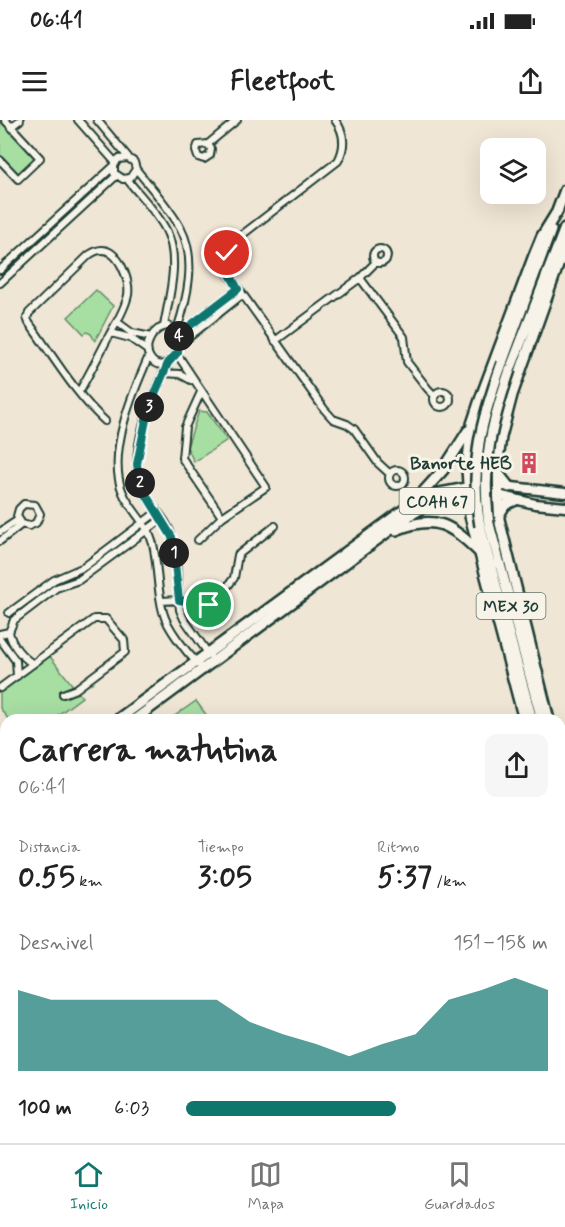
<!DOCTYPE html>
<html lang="es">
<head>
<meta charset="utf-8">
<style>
  body { margin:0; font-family:Mynerve,sans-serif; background:#f6f6f6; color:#222; height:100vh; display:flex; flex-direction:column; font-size:22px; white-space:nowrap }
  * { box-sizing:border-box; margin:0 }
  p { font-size:20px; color:#767676 }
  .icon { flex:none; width:33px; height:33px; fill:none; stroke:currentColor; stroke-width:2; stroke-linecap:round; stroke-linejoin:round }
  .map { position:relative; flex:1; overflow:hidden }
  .details { position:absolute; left:0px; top:594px; width:566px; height:429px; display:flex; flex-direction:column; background:#fff; border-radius:18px 18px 0 0; box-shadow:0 6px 24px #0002 }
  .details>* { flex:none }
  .buttons { position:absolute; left:480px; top:18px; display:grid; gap:12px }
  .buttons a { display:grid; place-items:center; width:66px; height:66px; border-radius:12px; background:#fff; box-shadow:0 6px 24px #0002; font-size:30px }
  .pin { position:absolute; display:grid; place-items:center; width:51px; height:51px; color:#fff; margin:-26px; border:3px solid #fff; border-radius:50%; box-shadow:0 2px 6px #0007 }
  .km { position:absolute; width:30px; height:30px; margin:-15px; border-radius:50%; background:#222; color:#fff; font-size:16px; line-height:30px; text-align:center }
  .round { display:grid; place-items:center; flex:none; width:63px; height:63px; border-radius:12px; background:#f6f6f6 }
  .overview { display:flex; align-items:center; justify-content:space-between; height:102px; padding:0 18px }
  h1 { font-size:33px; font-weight:700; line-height:45px }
  .metrics { display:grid; grid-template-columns:repeat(3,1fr); gap:9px; height:102px; padding:6px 18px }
  .metrics div { display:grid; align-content:center }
  .metrics b { font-size:30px; font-weight:700 }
  .metrics small { font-size:16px; font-weight:400 }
  .metrics p { font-size:16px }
  .chart { height:168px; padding:12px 18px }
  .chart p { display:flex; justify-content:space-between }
  .chart svg { width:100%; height:108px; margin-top:6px; fill:#0f766e; opacity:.7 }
  ul { padding:0 18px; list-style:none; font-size:20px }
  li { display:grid; grid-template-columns:96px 72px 1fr; align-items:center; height:45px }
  li i { height:15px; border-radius:8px; background:#0f766e }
  .status { display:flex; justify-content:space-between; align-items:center; height:42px; padding:0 30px; background:#fff; direction:ltr }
  .status svg { height:16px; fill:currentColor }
  header { display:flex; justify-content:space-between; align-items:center; height:78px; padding:0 18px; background:#fff; font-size:27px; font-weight:700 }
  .menu { display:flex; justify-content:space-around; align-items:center; height:84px; border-top:2px solid #e0e0e0; background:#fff; font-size:16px; color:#767676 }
  .menu a { display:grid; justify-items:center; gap:3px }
  .menu .active { color:#0f766e }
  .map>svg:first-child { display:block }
</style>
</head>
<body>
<div class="status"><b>06:41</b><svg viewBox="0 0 49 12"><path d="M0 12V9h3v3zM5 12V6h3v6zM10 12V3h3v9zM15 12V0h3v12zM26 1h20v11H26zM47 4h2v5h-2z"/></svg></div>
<header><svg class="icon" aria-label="menu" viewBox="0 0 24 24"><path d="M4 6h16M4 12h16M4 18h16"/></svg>Fleetfoot<svg class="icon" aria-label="share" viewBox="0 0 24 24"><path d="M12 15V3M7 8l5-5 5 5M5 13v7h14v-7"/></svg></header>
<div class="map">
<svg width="565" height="1023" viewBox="0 0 565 1023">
  <rect width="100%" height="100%" fill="#f0e6d5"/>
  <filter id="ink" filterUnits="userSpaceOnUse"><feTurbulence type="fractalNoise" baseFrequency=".0167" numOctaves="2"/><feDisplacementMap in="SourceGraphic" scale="12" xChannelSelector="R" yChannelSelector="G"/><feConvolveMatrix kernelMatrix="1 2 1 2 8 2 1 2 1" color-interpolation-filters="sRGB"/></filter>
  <g filter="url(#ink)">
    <path fill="#e8d6be" d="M128,1017H336L340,1023H121Z"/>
    <path fill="#a7dea2" stroke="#638e6b" stroke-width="1.5" d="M0,0H3L37,39L18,57L0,37Z
      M96,170L113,186L95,221L91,214L87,212L84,214L68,197Z
      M199,291L207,292L227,320L194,342L187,327Z
      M48,534L82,577L51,600H9L0,588V569Z
      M196,581L210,600H169Z
      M0,1010L6,1011V1017H23L30,1020L32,1017H36L41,1023H0Z"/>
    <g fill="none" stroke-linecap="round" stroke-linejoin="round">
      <defs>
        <path id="minor" d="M78,0L115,42
          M97,0L128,37
          M335,0C345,13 346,26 338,41L234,121L227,133L226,140L229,155L324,289L333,299L347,304L354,309L378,343L390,354
          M11,7L20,0
          M208,24L211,29L210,35L204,39L198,37L196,31L198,25L208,24L237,0
          M0,40L18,59L40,38L5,0
          M136,49C151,68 170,88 181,109C197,140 187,179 177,210
          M127,59C140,76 158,93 167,112C180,140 169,177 164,206
          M373 136a7 7 0 1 1 14 0a7 7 0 1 1-14 0Z
          M0,150L114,46L118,39L128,38L134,42L136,49L130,58L123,59L114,53V46
          M360,158L404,217L407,242L428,269L435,276
          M0,163L116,56
          M117,202L132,213L151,217
          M168,206C198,213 166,262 150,238C142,225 154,207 168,206Z
          M111,213L130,218L147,230
          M179,214L238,169
          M275,221L360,158L376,142
          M179,225L242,175
          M177,234L266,367L222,397L198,420
          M149,236C133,272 106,334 123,373C131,391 148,404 153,424C158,446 157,470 163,492C167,508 187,533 199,545
          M168,243C154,274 127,332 141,366C148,384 167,398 172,417C178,440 177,466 180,490L184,499L210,536
          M163,253L180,254L191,260
          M434 279a8 8 0 1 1 16 0a8 8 0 1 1-16 0Z
          M79,272C90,253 100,233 110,214C117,202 125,189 128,175C130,162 122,141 111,133C104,128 96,130 89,135L29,193L27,198L29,203C53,236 75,274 105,301
          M201,272L185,307L182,338L222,397
          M389 358a8 8 0 1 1 16 0a8 8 0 1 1-16 0Z
          M0,412L18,400
          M0,421L22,404L29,406L36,403L40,394L35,385L24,384L19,389L17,396L22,404
          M161,481L179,480L209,485L214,484L234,458L238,435L275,406
          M9,493L54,460L84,447L157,392
          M14,500L56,468L79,460L162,399
          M9,512C12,526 21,536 33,544
          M0,514L9,512L14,500
          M0,519L16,541L17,556
          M0,568L94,499H106L124,520L125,532L76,569L63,574
          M0,626L6,622
          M0,943L6,945
          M0,959L6,960
          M0,1001L6,1003
          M43,1017L48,1023"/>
        <path id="tertiary" d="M560,987L565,983
          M560,999L565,994
          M512,1023L520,1017
          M527,1023L535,1017"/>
        <path id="secondary" d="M503,366L565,373
          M498,375L535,384L565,387"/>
        <path id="primary" d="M556,94L565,70
          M502,243L551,110
          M510,250L565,108
          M498,353L509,367
          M415,381L443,350L468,311
          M499,395L505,385L516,380
          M489,404L542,600
          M480,406L532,600
          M396,410C435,394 450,404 479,432
          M117,600L405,389L440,373L472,367
          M134,600L409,396L429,384L457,375
          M524,600L470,396L467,348L472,304L482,274L533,138L542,116L558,90
          M549,600L499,399L498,341L501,317L512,275L565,126
          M560,636L565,658
          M560,668L565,690
          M0,687L6,682
          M0,699L6,694
          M560,708L565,730"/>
      </defs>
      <use href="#minor" stroke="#1f3d34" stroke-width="10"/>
      <use href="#tertiary" stroke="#1f3d34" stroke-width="12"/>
      <use href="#secondary" stroke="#1f3d34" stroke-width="13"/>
      <use href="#primary" stroke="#1f3d34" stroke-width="14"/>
      <use href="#minor" stroke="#f7f3e8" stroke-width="6"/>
      <use href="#tertiary" stroke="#f7f3e8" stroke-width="8"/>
      <use href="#secondary" stroke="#f7f3e8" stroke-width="8"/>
      <use href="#primary" stroke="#f7f3e8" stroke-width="9"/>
      <defs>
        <path id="primary-bridge" d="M489,404C481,345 491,305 510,250
          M480,406C469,344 481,301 502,243"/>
      </defs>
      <use href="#primary-bridge" stroke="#1f3d34" stroke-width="14" stroke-linecap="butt"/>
      <use href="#primary-bridge" stroke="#f7f3e8" stroke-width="9"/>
    </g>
  </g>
  <g fill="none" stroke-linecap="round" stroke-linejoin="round" filter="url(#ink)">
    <defs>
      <path id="route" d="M209,485L179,480L172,417L140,365L137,344L148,290L168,243L178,232L179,214L238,169L228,151L227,133"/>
    </defs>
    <use href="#route" stroke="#fff" stroke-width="12"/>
    <use href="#route" stroke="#0f766e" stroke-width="8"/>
  </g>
  <defs>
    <symbol id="building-bare" viewBox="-9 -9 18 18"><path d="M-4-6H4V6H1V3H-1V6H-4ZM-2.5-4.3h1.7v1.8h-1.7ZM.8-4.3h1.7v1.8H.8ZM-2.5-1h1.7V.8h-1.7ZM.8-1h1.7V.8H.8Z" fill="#d1495b" stroke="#f7f3e8" stroke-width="2.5" paint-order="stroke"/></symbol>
  </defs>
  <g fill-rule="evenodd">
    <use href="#building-bare" x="514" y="328" width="30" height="30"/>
  </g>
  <g text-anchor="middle" stroke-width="6" stroke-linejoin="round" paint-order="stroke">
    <g fill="#f7f3e8" stroke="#60746a" stroke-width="1.5">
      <rect x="399.5" y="368" width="75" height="26" rx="4.5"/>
      <rect x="476.5" y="473" width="69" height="26" rx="4.5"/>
    </g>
    <g font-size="16" font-weight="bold" fill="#1f3d34">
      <text x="437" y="387">COAH 67</text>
      <text x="511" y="492">MEX 30</text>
    </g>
    <g font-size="18" font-weight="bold" fill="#1f3d34" stroke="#f7f3e8" text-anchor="end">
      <text x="512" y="349">Banorte HEB</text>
    </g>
  </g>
</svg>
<div class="buttons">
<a><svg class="icon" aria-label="layers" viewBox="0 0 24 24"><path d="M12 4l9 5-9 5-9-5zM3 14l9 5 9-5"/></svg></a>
</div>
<div class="pin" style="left:209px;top:485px;background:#1e9e55"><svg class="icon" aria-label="arrive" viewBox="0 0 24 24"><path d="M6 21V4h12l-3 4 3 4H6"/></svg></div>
<div class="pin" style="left:227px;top:133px;background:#d93025"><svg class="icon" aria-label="check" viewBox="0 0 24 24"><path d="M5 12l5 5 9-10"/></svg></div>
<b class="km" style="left:174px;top:433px">1</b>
<b class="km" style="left:140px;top:363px">2</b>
<b class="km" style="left:149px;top:287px">3</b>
<b class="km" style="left:179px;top:216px">4</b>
<section class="details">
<div class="overview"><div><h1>Carrera matutina</h1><p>06:41</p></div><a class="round"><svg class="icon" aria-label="share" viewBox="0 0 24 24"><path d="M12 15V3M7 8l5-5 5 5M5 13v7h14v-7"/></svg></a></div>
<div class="metrics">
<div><p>Distancia</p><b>0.55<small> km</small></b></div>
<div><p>Tiempo</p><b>3:05</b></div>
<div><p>Ritmo</p><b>5:37<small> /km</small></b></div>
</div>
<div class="chart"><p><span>Desnivel</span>151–158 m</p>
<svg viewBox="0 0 160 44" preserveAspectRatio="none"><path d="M0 44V11L10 15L20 15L30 15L40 15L50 15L60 15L70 24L80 29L90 33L100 38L110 33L120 29L130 15L140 11L150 6L160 11V44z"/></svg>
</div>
<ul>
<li><b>100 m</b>6:03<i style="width:58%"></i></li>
</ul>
</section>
</div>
<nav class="menu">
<a class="active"><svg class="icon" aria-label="home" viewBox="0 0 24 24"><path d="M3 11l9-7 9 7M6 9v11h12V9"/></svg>Inicio</a>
<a><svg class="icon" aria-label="map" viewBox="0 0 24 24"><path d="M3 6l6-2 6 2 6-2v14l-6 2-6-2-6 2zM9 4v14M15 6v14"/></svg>Mapa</a>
<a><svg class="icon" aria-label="saved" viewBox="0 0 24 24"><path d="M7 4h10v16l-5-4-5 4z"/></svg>Guardados</a>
</nav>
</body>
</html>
